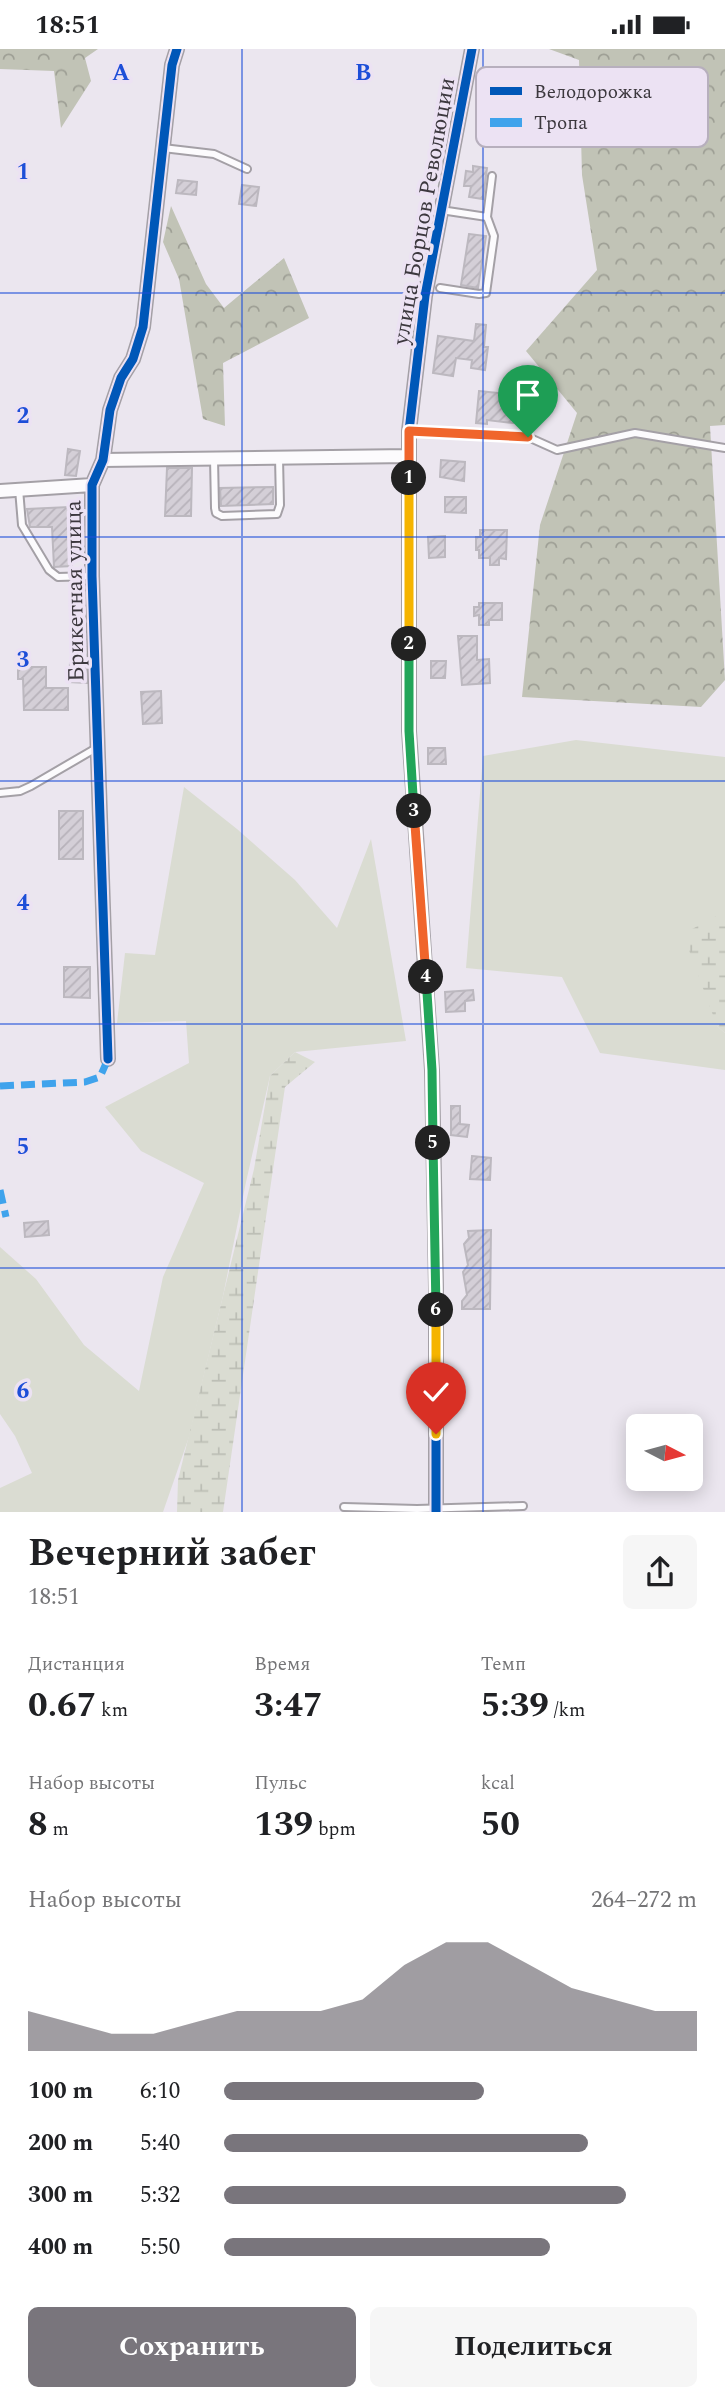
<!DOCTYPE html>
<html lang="ru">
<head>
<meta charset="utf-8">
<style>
  body { margin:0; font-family:Spectral,serif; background:#f6f6f6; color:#202124; height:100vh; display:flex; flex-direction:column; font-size:26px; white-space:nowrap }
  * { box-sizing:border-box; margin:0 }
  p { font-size:23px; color:#757577 }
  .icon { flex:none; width:38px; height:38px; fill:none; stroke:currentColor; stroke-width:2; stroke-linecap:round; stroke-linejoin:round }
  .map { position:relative; height:1463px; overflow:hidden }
  .details { display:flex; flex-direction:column; background:#fff; flex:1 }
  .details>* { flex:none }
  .needle { width:46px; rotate:96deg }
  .buttons { position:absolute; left:626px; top:1365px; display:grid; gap:14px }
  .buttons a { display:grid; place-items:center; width:77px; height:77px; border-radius:10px; background:#fff; box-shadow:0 4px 18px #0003; font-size:35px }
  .pin { position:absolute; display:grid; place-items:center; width:60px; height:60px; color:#fff; margin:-72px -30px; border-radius:50% 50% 50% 0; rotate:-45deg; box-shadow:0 0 7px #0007 }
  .pin .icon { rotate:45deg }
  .km { position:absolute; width:35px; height:35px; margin:-18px; border-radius:50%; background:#222; color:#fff; font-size:19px; line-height:35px; text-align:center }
  .round { display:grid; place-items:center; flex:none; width:74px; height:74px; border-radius:10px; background:#f6f6f6 }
  .summary { display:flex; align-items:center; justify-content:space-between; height:119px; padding:0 28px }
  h1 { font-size:38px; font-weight:700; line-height:52px }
  .stats { display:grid; grid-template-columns:repeat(3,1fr); gap:10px; height:119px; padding:7px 28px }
  .stats div { display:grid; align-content:center }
  .stats b { font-size:35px; font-weight:700 }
  .stats small { font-size:19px; font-weight:400 }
  .stats p { font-size:19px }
  .chart { height:196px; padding:14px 28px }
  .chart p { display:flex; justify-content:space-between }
  .chart svg { width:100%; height:126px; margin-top:7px; fill:#79757c; opacity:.7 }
  .cta { display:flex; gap:14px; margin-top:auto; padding:14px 28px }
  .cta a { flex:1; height:80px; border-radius:10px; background:#79757c; color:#fff; font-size:28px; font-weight:700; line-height:80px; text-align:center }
  .cta a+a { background:#f6f6f6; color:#202124 }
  ul { padding:0 28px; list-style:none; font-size:23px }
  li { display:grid; grid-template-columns:112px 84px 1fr; align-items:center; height:52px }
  li i { height:18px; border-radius:9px; background:#79757c }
  .status { display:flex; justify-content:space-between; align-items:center; height:49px; padding:0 35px; background:#fff; direction:ltr }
  .status svg { height:19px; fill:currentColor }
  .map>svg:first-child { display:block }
</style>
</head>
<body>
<div class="status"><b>18:51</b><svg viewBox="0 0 49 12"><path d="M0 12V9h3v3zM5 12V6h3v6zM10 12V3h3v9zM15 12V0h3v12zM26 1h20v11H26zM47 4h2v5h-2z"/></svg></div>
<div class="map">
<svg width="725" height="1463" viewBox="0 0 725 1463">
  <defs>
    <pattern id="forest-crowns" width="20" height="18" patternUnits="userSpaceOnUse" patternTransform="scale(1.75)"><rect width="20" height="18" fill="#c1c3b6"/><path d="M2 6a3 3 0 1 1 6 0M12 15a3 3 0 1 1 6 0" fill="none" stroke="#9e9f95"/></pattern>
    <pattern id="wetland-marsh" width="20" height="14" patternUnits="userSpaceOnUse" patternTransform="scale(1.75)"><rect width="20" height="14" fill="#dadcd2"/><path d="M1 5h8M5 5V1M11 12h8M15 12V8" fill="none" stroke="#bcbeb5"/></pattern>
    <pattern id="building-hatch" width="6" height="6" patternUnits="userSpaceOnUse" patternTransform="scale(1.75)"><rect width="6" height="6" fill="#d4cfd7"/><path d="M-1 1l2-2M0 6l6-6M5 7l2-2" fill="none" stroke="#b7b2ba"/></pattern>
  </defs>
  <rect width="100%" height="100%" fill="#ebe6ef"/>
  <path fill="#dadcd2" d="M576,691L725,708V877L717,977L725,984V1021L600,1004L562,928L466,919L483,707Z
    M184,738L237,780L295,831L337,879L371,790L406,992L295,1003L270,1027L246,1133L223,1247L189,1388L163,1463H0V1439L32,1424L15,1387L0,1365V1198L36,1230L84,1296L139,1342L163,1228L204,1134L141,1102L105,1058L189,1014L186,972L117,974L125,904L155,906Z"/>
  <path fill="url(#forest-crowns)" d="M0,0H98L85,9L91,32L61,79L54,22L0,20Z
    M549,0H725V376L710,377L725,631L701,658L522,648L540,476L577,364L526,302L597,221L582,126L579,11Z
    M171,157L206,235L224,259L284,209L309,269L223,314L225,377L203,370L179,230L163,193Z"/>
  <path fill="url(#wetland-marsh)" d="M716,867L725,872V984L717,977L683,885Z
    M295,1003L315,1013L285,1038L223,1463H177L178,1431L254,1120L270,1027Z"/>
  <path fill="url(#building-hatch)" stroke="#bcb8bf" stroke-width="2" d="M473,117L487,119L483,150L469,148L471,137H464L466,122L473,123Z
    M178,131L197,133L196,146L176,144Z
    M242,136L259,138L256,157L239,155Z
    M469,185L486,187L478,239L461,236Z
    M476,275L486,276L484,298H488L485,321L471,319L472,311L456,309L453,327L433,324L438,287L474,292Z
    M479,342L516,346L513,374L487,371V375L476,374Z
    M68,400L80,402L76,427L65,426Z
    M441,411L465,413L464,432L440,428Z
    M167,419H192L191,467H165Z
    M273,438V455L221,457L220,439Z
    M445,448H466V464L445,463Z
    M69,458L72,517L54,518L52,478H30L27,460Z
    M480,481H507L506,510L499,509V516H490V509H479V501H476V488H480Z
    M445,487V508L429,509L428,488Z
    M479,554H502V571H489V576H479V566L474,567V558H479Z
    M458,587H477V611L489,610L490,634L462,636Z
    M431,612H446L445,629H431Z
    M70,614H86L87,634L69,633Z
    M18,618H46V639H68V661H24L23,630H18Z
    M161,642L162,674L143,675L141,643Z
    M428,699H445L446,715H428Z
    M59,762H83V810H59Z
    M64,918H90V949L64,948Z
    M473,941L474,951L465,952V962L446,963L445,943Z
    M451,1057H460V1075L469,1076L467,1088L451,1086Z
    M472,1107L491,1109L490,1131L470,1130Z
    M48,1172L49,1186L25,1188L24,1174Z
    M491,1181L490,1260H462V1252L467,1246L463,1223L468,1216L464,1195L469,1189L468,1182Z"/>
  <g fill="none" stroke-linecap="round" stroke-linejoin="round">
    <defs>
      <path id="lane" d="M163,99L214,105L247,120
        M487,168L492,127
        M440,239L479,245L486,244L494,187L487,168L441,161
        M409,382L528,388L557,401L635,384L725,399
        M214,409L215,459L216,464L222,467L277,465L280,456L279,408
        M19,440L22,476L49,521L58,528L92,527
        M0,744L20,742L31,737L98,698
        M344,1458L417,1460L523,1457"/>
      <path id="street" d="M103,411L409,407
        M0,442L92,436
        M108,1010L92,527V436L103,411L110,361L121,329L133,310L143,278L172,16L177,0
        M436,1463V1238L432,1021L409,682V382L425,247L472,0"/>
    </defs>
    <use href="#lane" stroke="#a4a0a6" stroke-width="10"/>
    <use href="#street" stroke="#a4a0a6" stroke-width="16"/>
    <use href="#lane" stroke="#fcfbfd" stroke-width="6"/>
    <use href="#street" stroke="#fcfbfd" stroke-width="12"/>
    <path stroke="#3fa3ec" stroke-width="7" stroke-dasharray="14 7" stroke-linecap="butt" d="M0,1037L85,1033L100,1028L108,1010
      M0,1141L6,1168"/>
    <defs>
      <path id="cycleway" d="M108,1010L92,527V436L103,411L110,361L121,329L133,310L143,278L172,16L177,0
        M436,1463V1238L432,1021L409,682V382L425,247L472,0"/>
    </defs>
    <use href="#cycleway" stroke="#ece2f3" stroke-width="13"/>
    <use href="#cycleway" stroke="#0057b8" stroke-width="9"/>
  </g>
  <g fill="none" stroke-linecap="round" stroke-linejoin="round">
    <defs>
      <path id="split-1" d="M409,429V382L528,388"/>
      <path id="split-2" d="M409,429V595"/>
      <path id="split-3" d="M409,595V682L414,762"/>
      <path id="split-4" d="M414,762L426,928"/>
      <path id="split-5" d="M426,928L432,1021L433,1094"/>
      <path id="split-6" d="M433,1094L436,1261"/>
      <path id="split-7" d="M436,1261V1385"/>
    </defs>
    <use href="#split-1" stroke="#fff" stroke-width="14"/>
    <use href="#split-2" stroke="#fff" stroke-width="14"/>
    <use href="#split-3" stroke="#fff" stroke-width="14"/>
    <use href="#split-4" stroke="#fff" stroke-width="14"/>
    <use href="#split-5" stroke="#fff" stroke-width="14"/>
    <use href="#split-6" stroke="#fff" stroke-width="14"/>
    <use href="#split-7" stroke="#fff" stroke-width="14"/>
    <use href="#split-1" stroke="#f0652b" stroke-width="9"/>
    <use href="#split-2" stroke="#f5b400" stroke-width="9"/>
    <use href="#split-3" stroke="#22a559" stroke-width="9"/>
    <use href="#split-4" stroke="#f0652b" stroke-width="9"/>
    <use href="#split-5" stroke="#22a559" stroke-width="9"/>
    <use href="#split-6" stroke="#22a559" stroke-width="9"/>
    <use href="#split-7" stroke="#f5b400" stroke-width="9"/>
  </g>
  <path fill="none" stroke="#1d4ed8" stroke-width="2" stroke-opacity="0.55" d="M242,0V1463M483,0V1463M0,244H725M0,488H725M0,732H725M0,975H725M0,1219H725"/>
  <g text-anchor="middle" stroke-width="7" stroke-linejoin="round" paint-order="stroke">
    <g font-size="23" fill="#3c383e" stroke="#ece2f3">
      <text transform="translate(423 162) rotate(-80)" y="8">улица Борцов Революции</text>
      <text transform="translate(74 542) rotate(-91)" y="8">Брикетная улица</text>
    </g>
  </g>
  <rect x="476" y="18" width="232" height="80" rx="10" fill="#ece2f3" stroke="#b7afbd" stroke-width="2"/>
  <rect x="490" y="38" width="32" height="8" fill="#0057b8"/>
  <rect x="490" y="69" width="32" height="9" fill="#3fa3ec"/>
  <g font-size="19" fill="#3c383e">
    <text x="534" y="49">Велодорожка</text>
    <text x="534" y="80">Тропа</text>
  </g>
  <g font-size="23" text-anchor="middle" font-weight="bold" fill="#1d4ed8" stroke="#ece2f3" stroke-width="7" stroke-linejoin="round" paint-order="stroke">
    <text x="121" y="31">A</text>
    <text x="363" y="31">B</text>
    <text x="23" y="130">1</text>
    <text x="23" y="374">2</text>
    <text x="23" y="618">3</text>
    <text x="23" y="861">4</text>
    <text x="23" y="1105">5</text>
    <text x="23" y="1349">6</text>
  </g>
</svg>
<div class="buttons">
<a><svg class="needle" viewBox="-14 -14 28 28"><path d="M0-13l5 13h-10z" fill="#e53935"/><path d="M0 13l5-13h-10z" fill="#757577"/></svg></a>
</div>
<div class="pin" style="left:528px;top:388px;background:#1e9e55"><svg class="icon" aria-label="arrive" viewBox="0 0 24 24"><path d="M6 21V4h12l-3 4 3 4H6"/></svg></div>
<div class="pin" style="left:436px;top:1385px;background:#d93025"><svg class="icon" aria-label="check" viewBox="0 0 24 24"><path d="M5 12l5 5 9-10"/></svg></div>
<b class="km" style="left:409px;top:429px">1</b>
<b class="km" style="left:409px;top:595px">2</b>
<b class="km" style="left:414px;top:762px">3</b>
<b class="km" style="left:426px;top:928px">4</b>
<b class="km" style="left:433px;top:1094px">5</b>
<b class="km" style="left:436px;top:1261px">6</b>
</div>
<section class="details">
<div class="summary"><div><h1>Вечерний забег</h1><p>18:51</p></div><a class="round"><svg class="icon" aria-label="share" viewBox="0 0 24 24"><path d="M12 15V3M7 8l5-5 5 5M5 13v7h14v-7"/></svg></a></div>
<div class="stats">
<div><p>Дистанция</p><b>0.67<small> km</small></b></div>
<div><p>Время</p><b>3:47</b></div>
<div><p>Темп</p><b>5:39<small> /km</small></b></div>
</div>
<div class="stats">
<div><p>Набор высоты</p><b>8<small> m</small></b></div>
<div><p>Пульс</p><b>139<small> bpm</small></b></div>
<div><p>kcal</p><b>50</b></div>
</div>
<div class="chart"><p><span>Набор высоты</span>264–272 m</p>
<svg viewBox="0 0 160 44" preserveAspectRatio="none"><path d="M0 44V30L10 34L20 38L30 38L40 34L50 30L60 30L70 30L80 26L90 14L100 6L110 6L120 14L130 22L140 26L150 30L160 30V44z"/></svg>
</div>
<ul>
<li><b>100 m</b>6:10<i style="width:55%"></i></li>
<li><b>200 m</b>5:40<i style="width:77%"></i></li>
<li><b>300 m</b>5:32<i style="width:85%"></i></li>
<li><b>400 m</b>5:50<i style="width:69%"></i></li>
</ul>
<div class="cta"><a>Сохранить</a><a>Поделиться</a></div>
</section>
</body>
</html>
